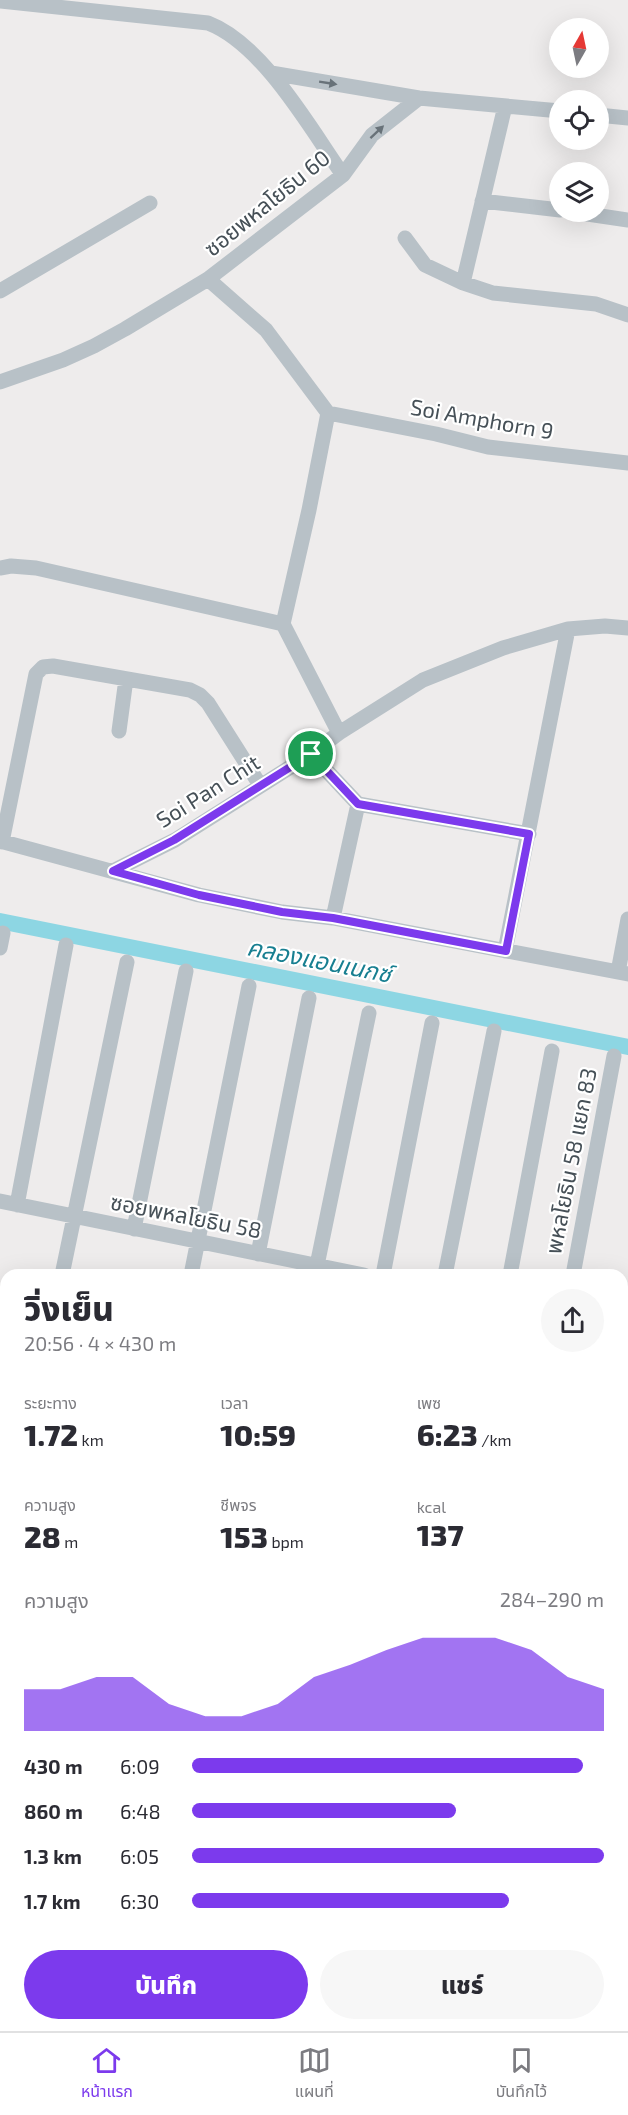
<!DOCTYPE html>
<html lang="th">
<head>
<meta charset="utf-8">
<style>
  body { margin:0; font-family:"Exo 2","Noto Sans Thai",sans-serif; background:#f7f7f7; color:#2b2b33; height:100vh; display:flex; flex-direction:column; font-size:22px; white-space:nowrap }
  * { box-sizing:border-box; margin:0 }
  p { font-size:20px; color:#7c7c81 }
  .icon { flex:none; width:33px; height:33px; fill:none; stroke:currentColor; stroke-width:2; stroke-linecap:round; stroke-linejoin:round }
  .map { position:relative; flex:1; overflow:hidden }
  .drawer { position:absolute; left:0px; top:1269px; width:628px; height:762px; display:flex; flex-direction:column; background:#fff; border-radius:18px 18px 0 0; box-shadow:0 6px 24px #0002 }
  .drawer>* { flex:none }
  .needle { width:39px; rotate:9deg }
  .fabs { position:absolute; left:549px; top:18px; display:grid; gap:12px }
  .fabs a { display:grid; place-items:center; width:60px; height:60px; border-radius:50%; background:#fff; box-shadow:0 6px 24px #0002; font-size:30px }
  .pin { position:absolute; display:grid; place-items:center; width:51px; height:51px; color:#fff; margin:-26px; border:3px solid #fff; border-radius:50%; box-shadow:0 2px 6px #0007 }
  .round { display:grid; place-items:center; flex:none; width:63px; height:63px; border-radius:32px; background:#f7f7f7 }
  .head { display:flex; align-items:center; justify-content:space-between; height:102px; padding:0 24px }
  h1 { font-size:33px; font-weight:800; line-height:45px }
  .stats { display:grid; grid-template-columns:repeat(3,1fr); gap:9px; height:102px; padding:6px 24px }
  .stats div { display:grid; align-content:center }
  .stats b { font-size:30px; font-weight:800 }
  .stats small { font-size:16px; font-weight:400 }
  .stats p { font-size:16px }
  .chart { height:168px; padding:12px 24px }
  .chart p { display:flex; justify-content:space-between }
  .chart svg { width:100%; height:108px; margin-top:6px; fill:#7c3aed; opacity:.7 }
  .button { display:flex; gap:12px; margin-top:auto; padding:12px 24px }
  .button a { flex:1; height:69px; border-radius:36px; background:#7c3aed; color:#fff; font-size:24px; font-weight:800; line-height:69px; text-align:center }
  .button a+a { background:#f7f7f7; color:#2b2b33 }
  ul { padding:0 24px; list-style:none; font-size:20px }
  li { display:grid; grid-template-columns:96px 72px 1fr; align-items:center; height:45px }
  li i { height:15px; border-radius:8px; background:#7c3aed }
  .menu { display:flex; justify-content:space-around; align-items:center; height:84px; border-top:2px solid #e1e1e2; background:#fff; font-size:16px; color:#7c7c81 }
  .menu a { display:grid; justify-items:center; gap:3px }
  .menu .active { color:#7c3aed }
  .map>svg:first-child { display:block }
</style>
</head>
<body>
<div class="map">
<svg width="628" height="2031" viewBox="0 0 628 2031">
  <rect width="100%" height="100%" fill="#eeecec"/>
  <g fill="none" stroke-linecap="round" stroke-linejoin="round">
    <path stroke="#8dd6e3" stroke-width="4.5" d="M0,1874L6,1876
      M622,1994L628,1995"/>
    <path stroke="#8dd6e3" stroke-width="16" d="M0,921L628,1047
      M0,1668L6,1669
      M622,1791L628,1792"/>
    <path stroke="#b8c1c7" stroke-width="15" d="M0,1L208,23C263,44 310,128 343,175
      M271,73L419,98L560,111
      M598,115L628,118
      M482,201L560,210
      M574,212L628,220
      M405,238L425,265L463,283L493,293L596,304L628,315
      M208,279L266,330L328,413
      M463,283L505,106
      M0,291L150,203
      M0,382L63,360L94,346L125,329L208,279L343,175L372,135L419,98
      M328,413L436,434L488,447L628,463
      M0,568L11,566L36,568L283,624L339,733
      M283,624L309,510L328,413
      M119,731L126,679
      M311,754L358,804L333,918
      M358,804L529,834
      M0,841L199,895L282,912L333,918L628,974
      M2,842L36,674L43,667L53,666L190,690L200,695L208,703L260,785
      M113,871L175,840L311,754L339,733L423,680L503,648L568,629L605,626L628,628
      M0,948L3,933
      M505,951L568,629
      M618,972L628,919
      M0,1201L364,1275
      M17,1205L66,945
      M134,1229L186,971
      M258,1254L309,998
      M62,1275L127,962
      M191,1275L249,986
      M315,1275L369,1013
      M383,1275L432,1023
      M445,1275L494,1031
      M510,1275L552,1051
      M573,1275L614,1056
      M622,1327L628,1328
      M0,1587L6,1556
      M622,1666L628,1639
      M0,1811L6,1813
      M622,1936L628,1937
      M0,1947L6,1949
      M622,2014L628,2015"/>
  </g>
  <defs><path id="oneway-solid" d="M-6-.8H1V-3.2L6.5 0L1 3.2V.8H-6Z" transform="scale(1.5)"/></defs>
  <g fill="#687279">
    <use href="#oneway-solid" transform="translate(328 83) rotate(9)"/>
    <use href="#oneway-solid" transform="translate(377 132) rotate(-43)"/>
  </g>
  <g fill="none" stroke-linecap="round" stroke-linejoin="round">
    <defs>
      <path id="route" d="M311,754L358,804L529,834L506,951L333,918L282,912L199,895L113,871L174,840Z"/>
    </defs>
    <use href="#route" stroke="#fff" stroke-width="12"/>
    <use href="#route" stroke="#7c3aed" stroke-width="8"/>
  </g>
  <g text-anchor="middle" stroke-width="4.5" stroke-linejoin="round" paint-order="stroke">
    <g font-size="22" fill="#465057" stroke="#fff">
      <text transform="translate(267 203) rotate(-39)" y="8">ซอยพหลโยธิน 60</text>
      <text transform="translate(482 419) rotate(10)" y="8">Soi Amphorn 9</text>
      <text transform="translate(208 791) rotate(-32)" y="8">Soi Pan Chit</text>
      <text transform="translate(571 1161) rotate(-79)" y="8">พหลโยธิน 58 แยก 83</text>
      <text transform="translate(186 1216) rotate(11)" y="8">ซอยพหลโยธิน 58</text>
    </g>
    <g font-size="24" font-style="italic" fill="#187f91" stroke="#fff">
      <text transform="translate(319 961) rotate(11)" y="8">คลองแอนเนกซ์</text>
    </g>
  </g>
</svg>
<div class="fabs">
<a><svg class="needle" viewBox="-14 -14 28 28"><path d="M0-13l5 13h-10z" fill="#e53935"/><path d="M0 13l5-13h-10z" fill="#7c7c81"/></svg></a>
<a><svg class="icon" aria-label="locate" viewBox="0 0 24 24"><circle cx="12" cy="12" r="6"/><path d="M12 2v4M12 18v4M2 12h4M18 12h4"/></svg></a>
<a><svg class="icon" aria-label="layers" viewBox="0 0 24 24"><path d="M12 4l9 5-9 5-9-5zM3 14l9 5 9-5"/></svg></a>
</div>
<div class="pin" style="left:311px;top:754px;background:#1e9e55"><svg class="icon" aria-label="arrive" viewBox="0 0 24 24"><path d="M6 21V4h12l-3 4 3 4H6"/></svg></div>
<section class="drawer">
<div class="head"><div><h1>วิ่งเย็น</h1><p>20:56 · 4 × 430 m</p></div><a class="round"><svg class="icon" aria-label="share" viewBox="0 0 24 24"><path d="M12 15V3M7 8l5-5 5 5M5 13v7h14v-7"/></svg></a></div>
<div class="stats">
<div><p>ระยะทาง</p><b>1.72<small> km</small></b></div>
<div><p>เวลา</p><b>10:59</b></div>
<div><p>เพซ</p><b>6:23<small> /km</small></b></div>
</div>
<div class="stats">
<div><p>ความสูง</p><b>28<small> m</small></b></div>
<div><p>ชีพจร</p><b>153<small> bpm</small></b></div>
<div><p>kcal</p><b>137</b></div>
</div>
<div class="chart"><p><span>ความสูง</span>284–290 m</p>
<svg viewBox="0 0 160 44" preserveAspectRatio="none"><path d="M0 44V27L10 27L20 22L30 22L40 33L50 38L60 38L70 33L80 22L90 17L100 11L110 6L120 6L130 6L140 11L150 22L160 27V44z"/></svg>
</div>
<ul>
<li><b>430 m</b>6:09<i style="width:95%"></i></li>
<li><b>860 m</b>6:48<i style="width:64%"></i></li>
<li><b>1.3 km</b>6:05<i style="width:100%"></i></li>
<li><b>1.7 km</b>6:30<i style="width:77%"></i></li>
</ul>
<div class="button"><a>บันทึก</a><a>แชร์</a></div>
</section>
</div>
<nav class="menu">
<a class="active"><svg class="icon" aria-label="home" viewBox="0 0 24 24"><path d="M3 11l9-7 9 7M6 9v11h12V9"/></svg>หน้าแรก</a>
<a><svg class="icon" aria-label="map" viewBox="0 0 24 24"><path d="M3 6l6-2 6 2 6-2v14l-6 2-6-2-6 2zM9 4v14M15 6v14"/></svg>แผนที่</a>
<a><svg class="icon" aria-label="saved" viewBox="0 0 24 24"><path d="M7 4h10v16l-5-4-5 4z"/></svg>บันทึกไว้</a>
</nav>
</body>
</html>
